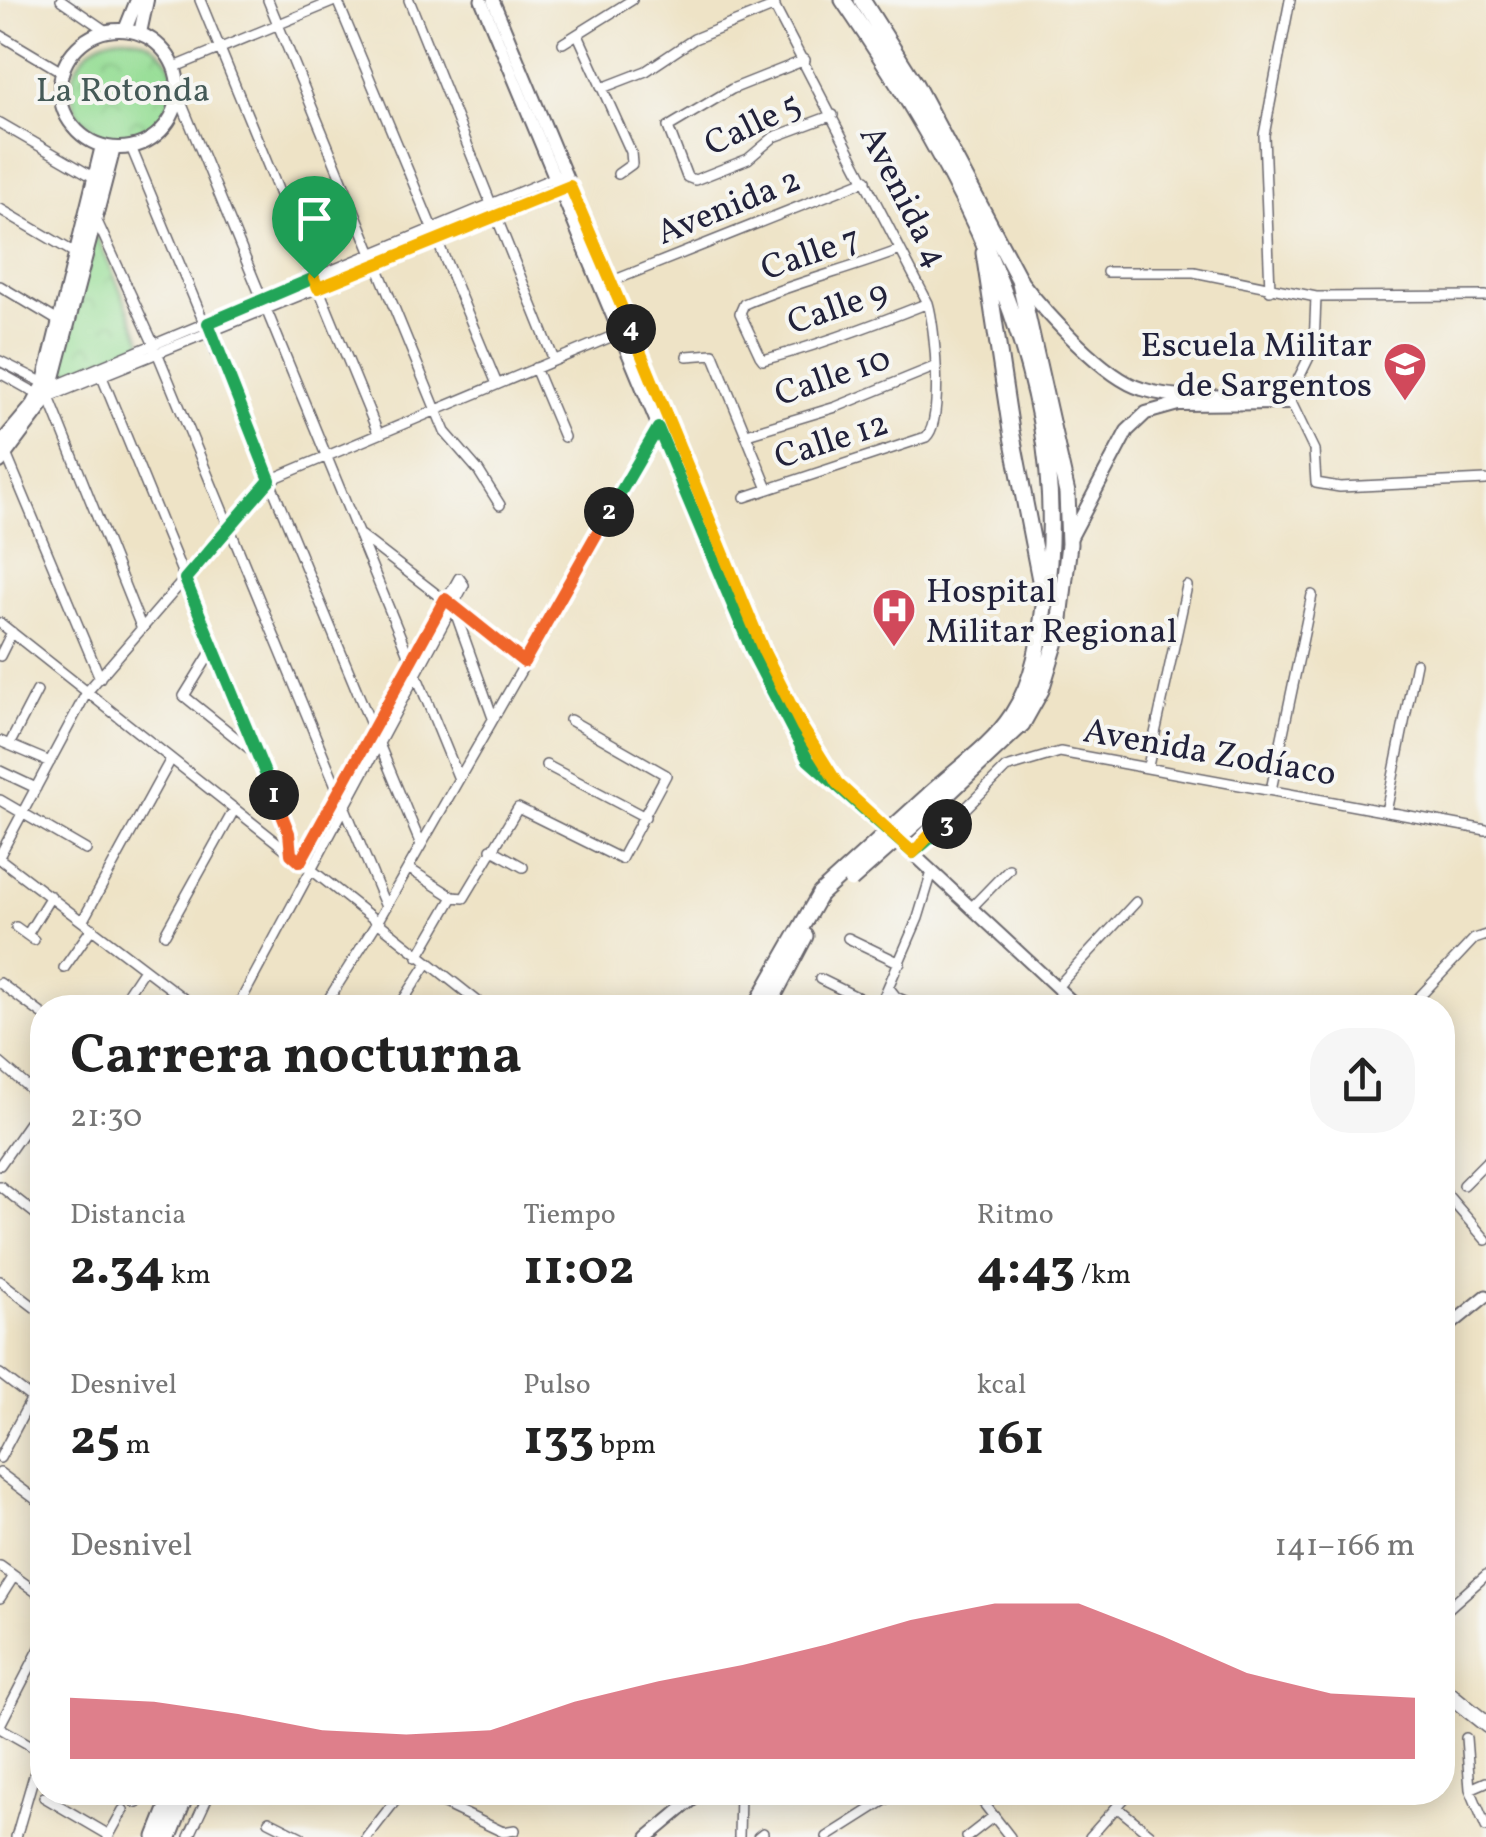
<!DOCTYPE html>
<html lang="es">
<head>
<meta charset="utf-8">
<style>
  body { margin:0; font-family:Vollkorn,serif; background:#f6f6f6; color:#222; height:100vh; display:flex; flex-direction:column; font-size:38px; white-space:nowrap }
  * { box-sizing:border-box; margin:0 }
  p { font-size:32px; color:#767676 }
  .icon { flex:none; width:55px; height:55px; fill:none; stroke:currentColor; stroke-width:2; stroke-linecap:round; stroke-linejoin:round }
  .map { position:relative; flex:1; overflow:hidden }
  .details { position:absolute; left:30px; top:995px; width:1425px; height:810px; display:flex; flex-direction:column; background:#fff; border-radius:40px; box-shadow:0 5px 25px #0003 }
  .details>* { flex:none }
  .pin { position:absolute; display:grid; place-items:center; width:85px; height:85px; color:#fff; margin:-102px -42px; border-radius:50% 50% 50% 0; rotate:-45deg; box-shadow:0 0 10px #0007 }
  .pin .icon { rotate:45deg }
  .km { position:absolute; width:50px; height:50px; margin:-25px; border-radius:50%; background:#222; color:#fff; font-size:28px; line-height:50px; text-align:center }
  .round { display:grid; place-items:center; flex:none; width:105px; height:105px; border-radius:40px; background:#f6f6f6 }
  .summary { display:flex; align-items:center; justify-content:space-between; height:170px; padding:0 40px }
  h1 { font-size:55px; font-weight:700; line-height:75px }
  .metrics { display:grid; grid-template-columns:repeat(3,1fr); gap:15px; height:170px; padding:10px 40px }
  .metrics div { display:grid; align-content:center }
  .metrics b { font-size:50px; font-weight:700 }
  .metrics small { font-size:28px; font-weight:400 }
  .metrics p { font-size:28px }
  .chart { height:280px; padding:20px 40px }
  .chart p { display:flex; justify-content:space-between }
  .chart svg { width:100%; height:180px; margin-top:10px; fill:#d1495b; opacity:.7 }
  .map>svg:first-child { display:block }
</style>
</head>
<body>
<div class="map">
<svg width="1486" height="1837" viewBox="0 0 1486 1837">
  <defs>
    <pattern id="park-crowns" width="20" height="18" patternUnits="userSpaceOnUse" patternTransform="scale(2.5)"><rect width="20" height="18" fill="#98de97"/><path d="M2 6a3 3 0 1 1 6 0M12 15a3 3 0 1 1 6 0" fill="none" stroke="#83be83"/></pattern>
  </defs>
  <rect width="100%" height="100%" fill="#f6f6f2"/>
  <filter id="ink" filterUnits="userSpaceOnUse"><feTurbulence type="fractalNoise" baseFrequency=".01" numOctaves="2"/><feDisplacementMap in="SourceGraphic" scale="20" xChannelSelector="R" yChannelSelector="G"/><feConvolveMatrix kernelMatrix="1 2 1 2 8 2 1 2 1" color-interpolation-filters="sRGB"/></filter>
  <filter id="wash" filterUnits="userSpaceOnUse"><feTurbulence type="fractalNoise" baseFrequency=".0048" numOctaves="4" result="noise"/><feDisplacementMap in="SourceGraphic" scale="40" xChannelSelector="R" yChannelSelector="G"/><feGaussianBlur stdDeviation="2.25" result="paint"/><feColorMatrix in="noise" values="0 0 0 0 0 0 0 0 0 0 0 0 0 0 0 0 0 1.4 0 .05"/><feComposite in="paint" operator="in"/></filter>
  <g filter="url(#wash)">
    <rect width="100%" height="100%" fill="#eee3c6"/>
    <path fill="url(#park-crowns)" stroke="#5d8069" stroke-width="2.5" d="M72 89a52 52 0 1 1 104 0a52 52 0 1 1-104 0Z
      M95,231L143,343L60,376Z"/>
  </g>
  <g filter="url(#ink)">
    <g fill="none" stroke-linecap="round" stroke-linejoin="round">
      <defs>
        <path id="minor" d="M61,0L106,31
          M200,0L378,433
          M268,0L445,432L478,470L500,505
          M409,0L554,360
          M0,35L62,72
          M578,35L631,152L632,164L618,174
          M563,43L632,0
          M805,60L732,89L668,127L687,177L695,180L748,159L774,137L833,115
          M175,67L337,0L497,384
          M602,88L646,71L694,39L775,6
          M179,97L459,779
          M0,123L95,178
          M131,147L421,845
          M0,209L80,256
          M95,217L154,345L386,907
          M900,250C848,270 796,282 744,304L740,313L760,356L763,360C820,345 873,325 928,303
          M1107,272H1194L1316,297L1486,296
          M610,282L866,180
          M0,286L60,322
          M1270,290L1264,135L1290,0
          M1316,297L1314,347L1289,398L1314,450L1316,483L1340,487L1486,480
          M687,356L713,354L768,489
          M0,361L52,387L558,176
          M535,368L564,437
          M0,373L41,396
          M102,377L289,833L291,854
          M49,397L565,188
          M49,397L142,629
          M747,434L836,407L934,367
          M4,449L100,678
          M745,497L926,437C944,422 935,326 928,303L771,0
          M360,535L524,662
          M454,609L493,718
          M0,623L486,1008
          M213,649L184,696L255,753
          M0,656L12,632
          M0,741L50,762
          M9,745L37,691
          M546,765L645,817
          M1148,766L1187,586
          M0,771L36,788
          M1271,790L1312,595
          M0,800L86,850
          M1386,812L1416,663
          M920,846L942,832L1006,768L1060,752L1486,830
          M920,847L938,826L947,823
          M491,849L523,867
          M0,855L87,692L270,480L620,333
          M0,859L196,1008
          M408,868L453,897L464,898L518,808L621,859L666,775L570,720
          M971,908L1009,869
          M83,920L171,759
          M16,927L34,940
          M165,934L234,810
          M27,935L51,896
          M848,938L900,963
          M418,957L453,897
          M64,968L92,928
          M820,979L869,1003L881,1004
          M0,983L42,1014
          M1057,987L1136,902
          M889,988L896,997L921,1008
          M118,1008L144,969
          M237,1008L464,585L459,578L300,862
          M323,1008L376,924L662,424
          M398,1008L427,964
          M879,1008L918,918L932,872
          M1409,1008L1474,939L1486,935
          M0,1063L42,1099
          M0,1165L42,1105
          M1463,1185L1486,1162
          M0,1186L42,1219
          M1442,1189L1486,1240
          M0,1281L42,1313
          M0,1374L42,1406
          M0,1458L42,1379
          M0,1473L42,1504
          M0,1566L42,1596
          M0,1598L14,1576
          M1442,1614L1486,1575
          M1442,1684L1486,1720
          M1442,1693L1486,1728
          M0,1725L42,1644
          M0,1728L42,1752
          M1466,1738L1470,1789L1486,1827
          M1470,1789L1486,1782
          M118,1792L137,1803
          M419,1792L503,1832L515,1830
          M975,1792L1010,1837
          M44,1797L109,1835
          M1119,1809L1150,1834
          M269,1821L301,1837
          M16,1837L42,1748
          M108,1837L123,1810
          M189,1837L210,1792
          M367,1837L402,1792
          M739,1837L740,1792
          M758,1837L763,1833
          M827,1837L898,1792
          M967,1837L994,1816
          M1090,1837L1130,1792"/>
        <path id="tertiary" d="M481,0L754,657L808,760L833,781
          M493,0L764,652L802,727L837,783L1079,1008
          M1442,1332L1486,1296
          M648,1837L702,1792"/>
        <path id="secondary" d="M60 89a59 59 0 1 1 118 0a59 59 0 1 1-118 0Z
          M125,30L137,0
          M140,33L147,0
          M1021,281C1045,312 1104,378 1142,389C1186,403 1243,394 1289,393
          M0,444L33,405L43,386L102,146
          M0,462L49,397L114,148
          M1071,537L1127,431L1146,413L1178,404L1289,403"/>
        <path id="primary" d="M843,0C961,173 1077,381 1045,598C1040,639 1035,680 1012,715C992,746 957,769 930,794
          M862,0L915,84L1019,279L1067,493L1069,544L1058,635L1041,690L1022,724L939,802
          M984,253L1011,431L1042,590
          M755,1008L820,894
          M767,1008L805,936
          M156,1837L174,1792
          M169,1837L187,1792"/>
      </defs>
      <use href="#minor" stroke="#69666c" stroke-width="12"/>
      <use href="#tertiary" stroke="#69666c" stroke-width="15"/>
      <use href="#secondary" stroke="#69666c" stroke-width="16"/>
      <use href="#primary" stroke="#69666c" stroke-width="19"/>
      <use href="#minor" stroke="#fff" stroke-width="9"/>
      <use href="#tertiary" stroke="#fff" stroke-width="11"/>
      <use href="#secondary" stroke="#fff" stroke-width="12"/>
      <use href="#primary" stroke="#fff" stroke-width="15"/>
      <defs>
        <path id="primary-bridge" d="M851,880L939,802
          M820,894L930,794"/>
      </defs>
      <use href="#primary-bridge" stroke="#69666c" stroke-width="19" stroke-linecap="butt"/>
      <use href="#primary-bridge" stroke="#fff" stroke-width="15"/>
    </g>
  </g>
  <g fill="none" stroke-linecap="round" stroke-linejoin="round" filter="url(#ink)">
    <defs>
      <path id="split-1" d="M274,795L185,579L270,480L208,323L314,278"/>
      <path id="split-2" d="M274,795L289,833L291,854L300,862L445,599L524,662L609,512"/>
      <path id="split-3" d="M609,512L658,428L754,656L808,760L913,853L947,824"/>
      <path id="split-4" d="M631,329L764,652L802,727L837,783L913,853L938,826L947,824"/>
      <path id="split-5" d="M314,278L318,288L570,186L631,329"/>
    </defs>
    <use href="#split-1" stroke="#fff" stroke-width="20"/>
    <use href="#split-2" stroke="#fff" stroke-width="20"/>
    <use href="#split-3" stroke="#fff" stroke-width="20"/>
    <use href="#split-4" stroke="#fff" stroke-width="20"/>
    <use href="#split-5" stroke="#fff" stroke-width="20"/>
    <use href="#split-1" stroke="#22a559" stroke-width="12"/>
    <use href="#split-2" stroke="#f0652b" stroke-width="12"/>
    <use href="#split-3" stroke="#22a559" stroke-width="12"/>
    <use href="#split-4" stroke="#f5b400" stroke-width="12"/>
    <use href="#split-5" stroke="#f5b400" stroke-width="12"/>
  </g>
  <defs>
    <symbol id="university-pin" viewBox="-11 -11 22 30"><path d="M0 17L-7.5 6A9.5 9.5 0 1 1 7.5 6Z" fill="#d1495b" stroke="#f6f6f2"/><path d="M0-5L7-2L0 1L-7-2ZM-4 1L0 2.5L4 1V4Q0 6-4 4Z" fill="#fff"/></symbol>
    <symbol id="hospital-pin" viewBox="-11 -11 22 30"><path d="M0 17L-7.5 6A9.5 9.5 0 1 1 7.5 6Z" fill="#d1495b" stroke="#f6f6f2"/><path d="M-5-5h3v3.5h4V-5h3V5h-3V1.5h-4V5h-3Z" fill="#fff"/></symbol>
  </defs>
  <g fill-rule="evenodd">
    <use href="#university-pin" x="1380" y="339" width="50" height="68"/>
    <use href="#hospital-pin" x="869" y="585" width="50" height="68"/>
  </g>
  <g text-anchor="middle" stroke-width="8" stroke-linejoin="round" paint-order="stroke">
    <g font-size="35" fill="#455a57" stroke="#f6f6f2">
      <text x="123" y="101">La Rotonda</text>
    </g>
    <g font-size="35" fill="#22223b" stroke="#f6f6f2">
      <text transform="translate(752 123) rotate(-26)" y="12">Calle 5</text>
      <text transform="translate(905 196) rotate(63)" y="12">Avenida 4</text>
      <text transform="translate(728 205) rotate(-22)" y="12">Avenida 2</text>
      <text transform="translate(810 252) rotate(-19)" y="12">Calle 7</text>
      <text transform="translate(837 306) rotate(-19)" y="12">Calle 9</text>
      <text transform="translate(832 375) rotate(-19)" y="12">Calle 10</text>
      <text transform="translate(831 439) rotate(-18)" y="12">Calle 12</text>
      <text transform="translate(1210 751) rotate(10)" y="12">Avenida Zodíaco</text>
    </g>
    <g font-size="35" fill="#22223b" stroke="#f6f6f2" text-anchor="end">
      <text x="1372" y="356">Escuela Militar<tspan x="1372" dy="40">de Sargentos</tspan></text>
      <text x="926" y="602" text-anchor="start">Hospital<tspan x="926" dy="40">Militar Regional</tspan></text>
    </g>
  </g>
</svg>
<div class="pin" style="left:314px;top:278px;background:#1e9e55"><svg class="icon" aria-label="arrive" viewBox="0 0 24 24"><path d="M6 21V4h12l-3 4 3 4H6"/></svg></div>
<b class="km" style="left:274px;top:795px">1</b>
<b class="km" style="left:609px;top:512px">2</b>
<b class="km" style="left:947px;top:824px">3</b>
<b class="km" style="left:631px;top:329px">4</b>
<section class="details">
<div class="summary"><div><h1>Carrera nocturna</h1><p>21:30</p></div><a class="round"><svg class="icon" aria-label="share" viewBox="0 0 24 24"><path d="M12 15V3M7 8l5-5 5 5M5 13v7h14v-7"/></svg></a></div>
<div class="metrics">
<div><p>Distancia</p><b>2.34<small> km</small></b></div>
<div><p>Tiempo</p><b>11:02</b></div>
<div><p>Ritmo</p><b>4:43<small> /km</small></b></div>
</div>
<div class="metrics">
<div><p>Desnivel</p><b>25<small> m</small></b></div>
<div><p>Pulso</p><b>133<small> bpm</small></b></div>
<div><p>kcal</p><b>161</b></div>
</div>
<div class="chart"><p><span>Desnivel</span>141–166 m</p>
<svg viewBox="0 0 160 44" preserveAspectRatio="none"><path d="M0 44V29L10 30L20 33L30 37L40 38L50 37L60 30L70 25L80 21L90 16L100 10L110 6L120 6L130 14L140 23L150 28L160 29V44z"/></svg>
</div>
</section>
</div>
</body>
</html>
